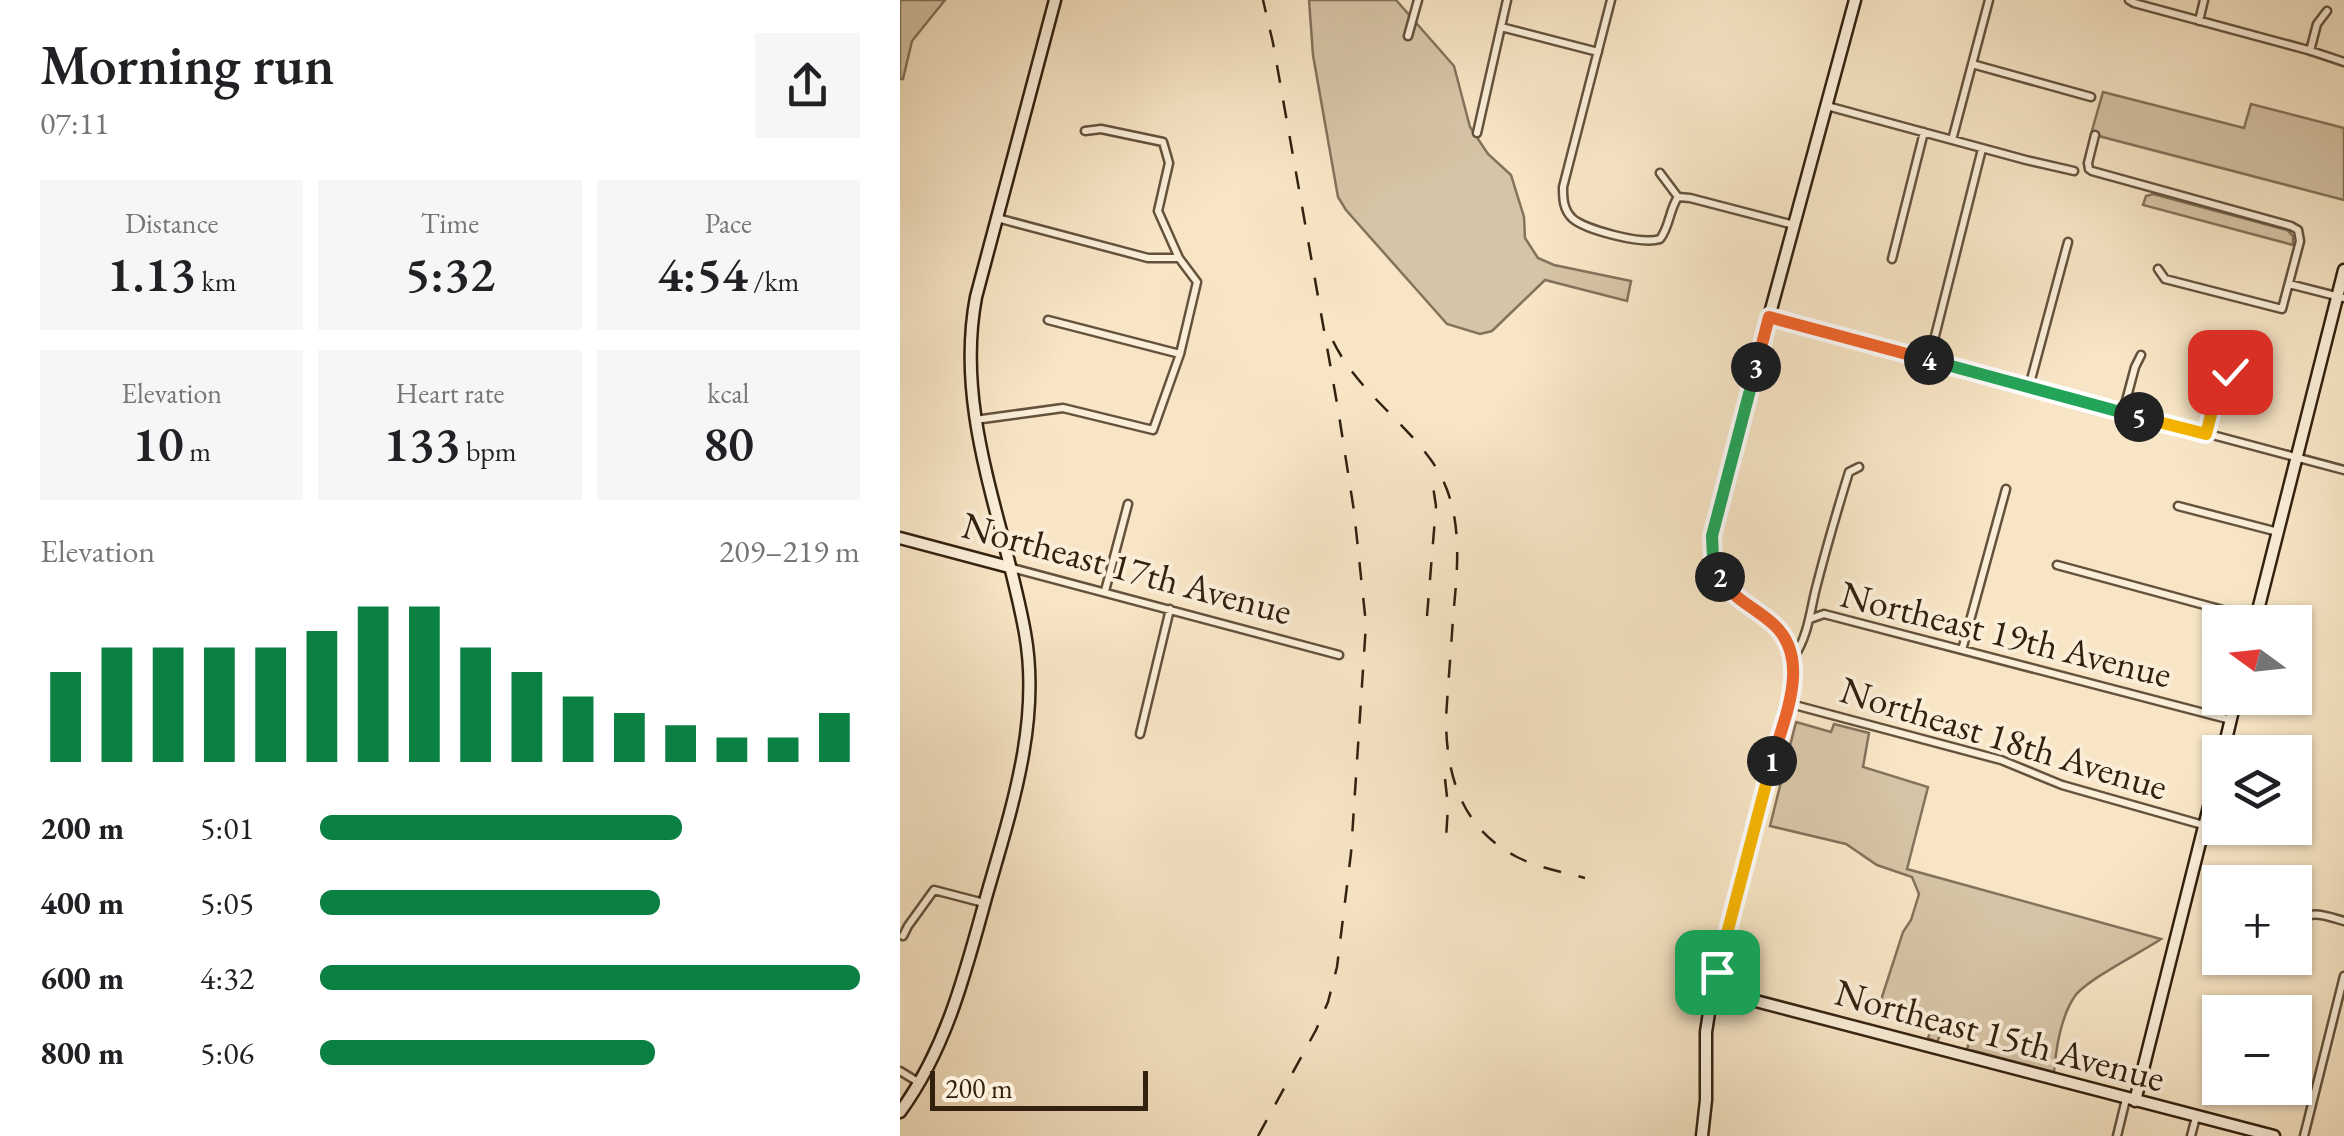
<!DOCTYPE html>
<html lang="en">
<head>
<meta charset="utf-8">
<style>
  body { margin:0; font-family:"EB Garamond",serif; background:#f6f6f6; color:#202124; height:100vh; display:flex; flex-direction:column; font-size:38px; white-space:nowrap }
  * { box-sizing:border-box; margin:0 }
  p { font-size:32px; color:#757577 }
  .icon { flex:none; width:55px; height:55px; fill:none; stroke:currentColor; stroke-width:2; stroke-linecap:round; stroke-linejoin:round }
  .map { position:relative; flex:1; overflow:hidden }
  .details { display:flex; flex-direction:column; background:#fff; width:900px }
  .details>* { flex:none }
  .needle { width:65px; rotate:285deg }
  .buttons { position:absolute; left:1302px; top:605px; display:grid; gap:20px }
  .buttons a { display:grid; place-items:center; width:110px; height:110px; border-radius:0px; background:#fff; box-shadow:0 2px 8px #0004; font-size:50px }
  .scale { position:absolute; left:30px; bottom:25px; width:218px; box-sizing:border-box; padding-left:10px; border:5px solid #332110; border-top:0; font-size:28px; line-height:35px; white-space:nowrap; color:#332110; -webkit-text-stroke:8px #faeed9; paint-order:stroke }
  .pin { position:absolute; display:grid; place-items:center; width:85px; height:85px; color:#fff; margin:-42px; border-radius:20px; box-shadow:0 5px 15px #0006 }
  .km { position:absolute; width:50px; height:50px; margin:-25px; border-radius:50%; background:#222; color:#fff; font-size:28px; line-height:50px; text-align:center }
  .round { display:grid; place-items:center; flex:none; width:105px; height:105px; border-radius:0px; background:#f6f6f6 }
  .headline { display:flex; align-items:center; justify-content:space-between; height:170px; padding:0 40px }
  h1 { font-size:55px; font-weight:600; line-height:75px }
  .figures { display:grid; grid-template-columns:repeat(3,1fr); gap:15px; height:170px; padding:10px 40px }
  .figures div { display:grid; align-content:center; border-radius:0px; background:#f6f6f6; text-align:center }
  .figures b { font-size:50px; font-weight:600 }
  .figures small { font-size:28px; font-weight:400 }
  .figures p { font-size:28px }
  .chart { height:280px; padding:20px 40px }
  .chart p { display:flex; justify-content:space-between }
  .chart svg { width:100%; height:180px; margin-top:10px; stroke:#0b8043; stroke-width:6 }
  ul { padding:0 40px; list-style:none; font-size:32px }
  li { display:grid; grid-template-columns:160px 120px 1fr; align-items:center; height:75px }
  li i { height:25px; border-radius:12px; background:#0b8043 }
  main { display:flex; flex:1; min-height:0 }
  .map>svg:first-child { display:block }
</style>
</head>
<body>
<main>
<section class="details">
<div class="headline"><div><h1>Morning run</h1><p>07:11</p></div><a class="round"><svg class="icon" aria-label="share" viewBox="0 0 24 24"><path d="M12 15V3M7 8l5-5 5 5M5 13v7h14v-7"/></svg></a></div>
<div class="figures">
<div><p>Distance</p><b>1.13<small> km</small></b></div>
<div><p>Time</p><b>5:32</b></div>
<div><p>Pace</p><b>4:54<small> /km</small></b></div>
</div>
<div class="figures">
<div><p>Elevation</p><b>10<small> m</small></b></div>
<div><p>Heart rate</p><b>133<small> bpm</small></b></div>
<div><p>kcal</p><b>80</b></div>
</div>
<div class="chart"><p><span>Elevation</span>209–219 m</p>
<svg viewBox="0 0 160 44" preserveAspectRatio="none"><path d="M5 44V22M15 44V16M25 44V16M35 44V16M45 44V16M55 44V12M65 44V6M75 44V6M85 44V16M95 44V22M105 44V28M115 44V32M125 44V35M135 44V38M145 44V38M155 44V32"/></svg>
</div>
<ul>
<li><b>200 m</b>5:01<i style="width:67%"></i></li>
<li><b>400 m</b>5:05<i style="width:63%"></i></li>
<li><b>600 m</b>4:32<i style="width:100%"></i></li>
<li><b>800 m</b>5:06<i style="width:62%"></i></li>
</ul>
</section>
<div class="map">
<svg width="1444" height="1136" viewBox="0 0 1444 1136">
  <rect width="100%" height="100%" fill="#f7e5c5"/>
  <filter id="stains"><feTurbulence type="fractalNoise" baseFrequency=".002" numOctaves="4"/><feColorMatrix values="0 0 0 0 .2 0 0 0 0 .09 0 0 0 0 .02 0 0 0 .5 -.17"/></filter>
  <radialGradient id="worn" r=".72"><stop offset=".6" stop-color="#630" stop-opacity="0"/><stop offset="1" stop-color="#630" stop-opacity=".3"/></radialGradient>
  <path fill="#d6c4a6" stroke="#84725b" stroke-width="2.5" d="M0,0H45L12,41L3,79H0Z
    M409,0H496L554,66L570,127L588,154L611,175L624,217L625,238L638,258L654,265L731,281L727,301L645,280L592,331L580,334L547,324L446,210L438,197L413,55Z
    M1203,92L1344,128L1351,104L1444,128V200L1191,134Z
    M1253,194L1387,230L1393,236V245L1243,205L1246,196Z
    M896,722L931,732L934,724L969,733L963,767L1028,787L1007,869L1261,939C1242,952 1186,980 1175,996C1161,1016 1156,1048 1154,1072L1067,1049L1074,1028L1047,1020L1037,1042L1028,1038L1035,1019L981,1000L1003,932L1011,920L1019,894L1012,877L977,865L946,844L870,826Z"/>
  <g fill="none" stroke-linecap="round" stroke-linejoin="round">
    <defs>
      <path id="street" d="M711,0L663,187C663,198 663,209 672,218C685,230 743,245 760,239C770,226 769,210 778,197L790,198L894,225
        M1229,0L1234,3L1408,50L1444,62
        M1299,21L1304,0
        M601,27L698,52
        M508,36L518,0
        M1410,51L1417,24L1427,11
        M1072,64L1191,97
        M927,106L1126,160L1174,171
        M577,133L607,0
        M1195,135L1188,163L1189,169L1192,171L1391,226L1398,230L1400,241L1382,309L1265,279L1258,269
        M1052,140L1089,0
        M760,173L778,197
        M97,218L248,258H279
        M992,259L1024,132
        M1389,284L1444,298
        M870,317L1444,470
        M148,320L280,354
        M1029,360L1082,149
        M1129,387L1168,242
        M1223,412L1235,367L1241,355
        M75,420L163,408L253,430L280,354L297,282L279,258L258,211L269,163L263,142L201,129L185,131
        M1305,434L1321,378L1330,372L1349,375L1365,373
        M1278,506L1378,532
        M1157,565L1356,619
        M112,568L439,655
        M205,591L228,504
        M910,619L924,614L1331,720
        M1062,650L1106,489
        M894,657C908,636 910,612 916,588C926,549 937,511 949,472L959,467
        M887,703L1101,760L1162,785L1303,825
        M240,734L270,609
        M1395,924C1409,908 1426,916 1444,921
        M3,936L8,926L34,890L84,903
        M0,1071L18,1082
        M1217,1136L1226,1099
        M1291,1136L1296,1117
        M1404,1136L1444,976"/>
      <path id="secondary" d="M0,538L109,567
        M1355,622L1444,270
        M1323,752L1336,698
        M813,987L821,992L1374,1136
        M1235,1101L1320,763
        M0,1112C47,1048 66,970 87,894C111,810 141,722 125,633C105,521 54,413 76,297L155,0
        M802,1136L806,1100V1032L813,987L887,703C891,688 897,671 893,656C878,600 809,612 812,536L869,317L955,0"/>
    </defs>
    <use href="#street" stroke="#64523d" stroke-width="11"/>
    <use href="#secondary" stroke="#332110" stroke-width="15"/>
    <use href="#street" stroke="#faeed9" stroke-width="6"/>
    <use href="#secondary" stroke="#faeed9" stroke-width="10"/>
    <path stroke="#332110" stroke-width="2.5" stroke-dasharray="18 18" stroke-linecap="butt" d="M433,341C456,389 501,418 531,460C565,507 558,564 553,618C551,651 548,685 546,718C546,776 562,829 617,857C639,868 663,872 685,878
      M527,616L536,506L532,480
      M545,779L548,806L546,839
      M358,1136L416,1030L428,1002L437,967L451,853L466,624L454,511L438,409L373,43L363,0"/>
  </g>
  <g fill="none" stroke-linecap="round" stroke-linejoin="round">
    <defs>
      <path id="split-1" d="M817,972L872,761"/>
      <path id="split-2" d="M820,577C835,601 853,606 872,623C913,658 884,718 872,761"/>
      <path id="split-3" d="M820,577L813,558L812,536L856,367"/>
      <path id="split-4" d="M856,367L869,317L1029,360"/>
      <path id="split-5" d="M1029,360L1239,417"/>
      <path id="split-6" d="M1239,417L1306,434L1320,380L1324,375L1330,372"/>
    </defs>
    <use href="#split-1" stroke="#fff" stroke-width="20"/>
    <use href="#split-2" stroke="#fff" stroke-width="20"/>
    <use href="#split-3" stroke="#fff" stroke-width="20"/>
    <use href="#split-4" stroke="#fff" stroke-width="20"/>
    <use href="#split-5" stroke="#fff" stroke-width="20"/>
    <use href="#split-6" stroke="#fff" stroke-width="20"/>
    <use href="#split-1" stroke="#f5b400" stroke-width="12"/>
    <use href="#split-2" stroke="#f0652b" stroke-width="12"/>
    <use href="#split-3" stroke="#22a559" stroke-width="12"/>
    <use href="#split-4" stroke="#f0652b" stroke-width="12"/>
    <use href="#split-5" stroke="#22a559" stroke-width="12"/>
    <use href="#split-6" stroke="#f5b400" stroke-width="12"/>
  </g>
  <g text-anchor="middle" stroke-width="8" stroke-linejoin="round" paint-order="stroke">
    <g font-size="38" fill="#332110" stroke="#faeed9">
      <text transform="translate(227 568) rotate(15)" y="13">Northeast 17th Avenue</text>
      <text transform="translate(1106 634) rotate(14)" y="13">Northeast 19th Avenue</text>
      <text transform="translate(1104 738) rotate(17)" y="13">Northeast 18th Avenue</text>
      <text transform="translate(1100 1035) rotate(15)" y="13">Northeast 15th Avenue</text>
    </g>
  </g>
  <rect width="100%" height="100%" filter="url(#stains)"/>
  <rect width="100%" height="100%" fill="url(#worn)"/>
</svg>
<div class="buttons">
<a><svg class="needle" viewBox="-14 -14 28 28"><path d="M0-13l5 13h-10z" fill="#e53935"/><path d="M0 13l5-13h-10z" fill="#757577"/></svg></a>
<a><svg class="icon" aria-label="layers" viewBox="0 0 24 24"><path d="M12 4l9 5-9 5-9-5zM3 14l9 5 9-5"/></svg></a>
<a>+</a>
<a>−</a>
</div>
<div class="scale">200 m</div>
<div class="pin" style="left:817px;top:972px;background:#1e9e55"><svg class="icon" aria-label="arrive" viewBox="0 0 24 24"><path d="M6 21V4h12l-3 4 3 4H6"/></svg></div>
<div class="pin" style="left:1330px;top:372px;background:#d93025"><svg class="icon" aria-label="check" viewBox="0 0 24 24"><path d="M5 12l5 5 9-10"/></svg></div>
<b class="km" style="left:872px;top:761px">1</b>
<b class="km" style="left:820px;top:577px">2</b>
<b class="km" style="left:856px;top:367px">3</b>
<b class="km" style="left:1029px;top:360px">4</b>
<b class="km" style="left:1239px;top:417px">5</b>
</div>
</main>
</body>
</html>
